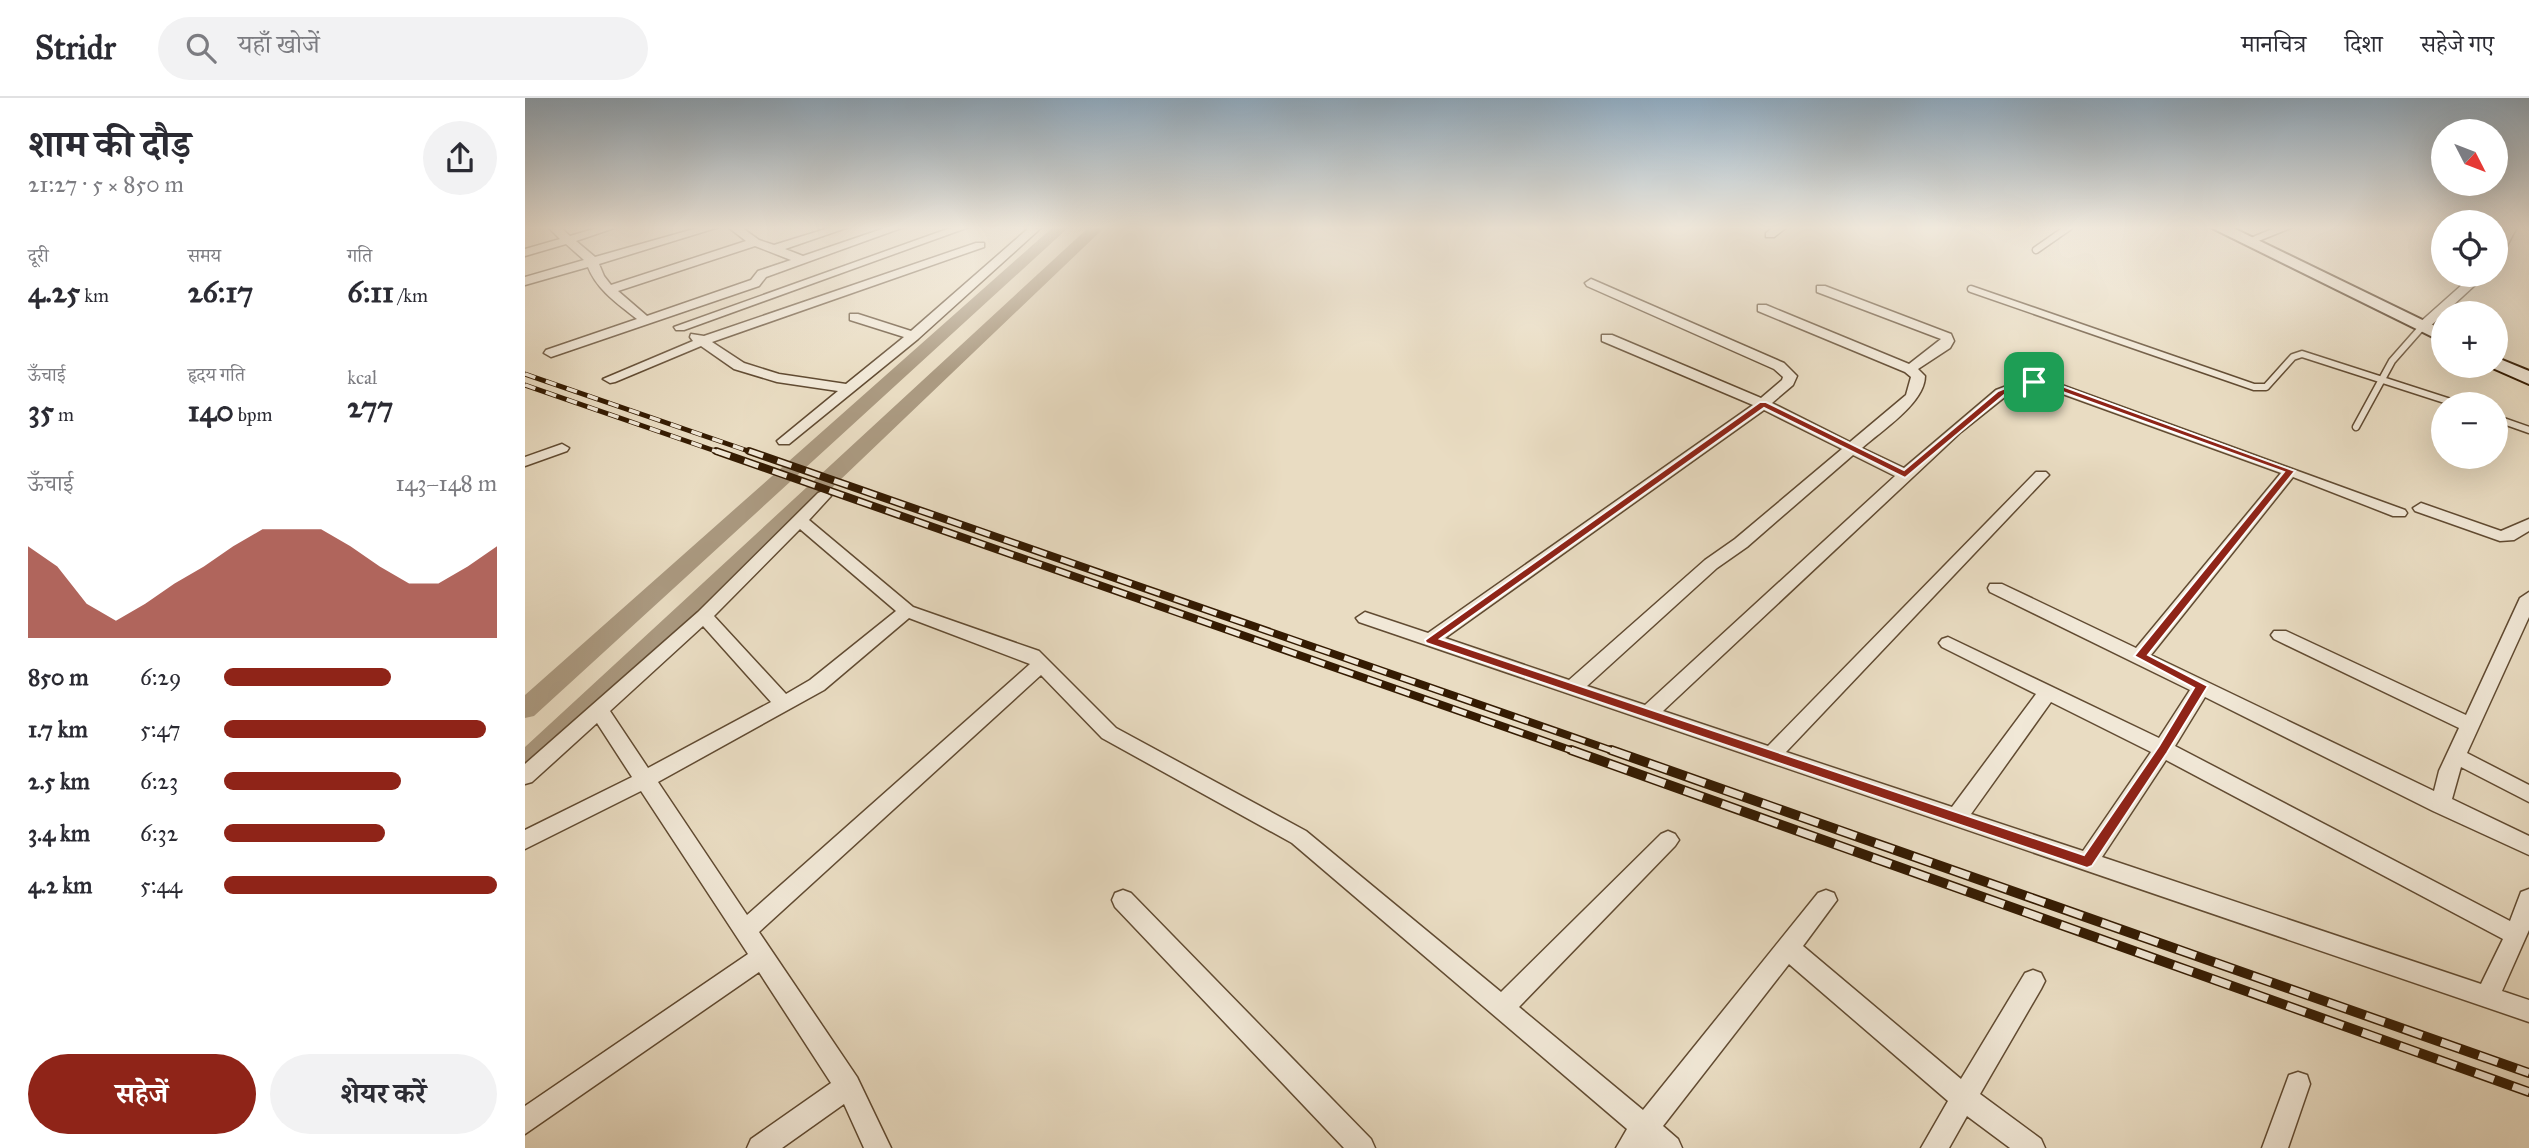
<!DOCTYPE html>
<html lang="hi">
<head>
<meta charset="utf-8">
<style>
  body { margin:0; font-family:"IM FELL Great Primer","Noto Serif Devanagari",serif; background:#f2f2f3; color:#2b2b33; height:100vh; display:flex; flex-direction:column; font-size:26px; white-space:nowrap }
  * { box-sizing:border-box; margin:0 }
  p { font-size:23px; color:#7c7c81 }
  .icon { flex:none; width:38px; height:38px; fill:none; stroke:currentColor; stroke-width:2; stroke-linecap:round; stroke-linejoin:round }
  .map { position:relative; flex:1; overflow:hidden }
  .details { display:flex; flex-direction:column; background:#fff; width:525px }
  .details>* { flex:none }
  .needle { width:46px; rotate:132deg }
  .buttons { position:absolute; left:1906px; top:21px; display:grid; gap:14px }
  .buttons a { display:grid; place-items:center; width:77px; height:77px; border-radius:50%; background:#fff; box-shadow:0 7px 28px #0002; font-size:35px }
  .pin { position:absolute; display:grid; place-items:center; width:60px; height:60px; color:#fff; margin:-30px; border-radius:14px; box-shadow:0 4px 10px #0006 }
  .round { display:grid; place-items:center; flex:none; width:74px; height:74px; border-radius:37px; background:#f2f2f3 }
  .overview { display:flex; align-items:center; justify-content:space-between; height:119px; padding:0 28px }
  h1 { font-size:38px; font-weight:700; line-height:52px }
  .metrics { display:grid; grid-template-columns:repeat(3,1fr); gap:10px; height:119px; padding:7px 28px }
  .metrics div { display:grid; align-content:center }
  .metrics b { font-size:30px; font-weight:700 }
  .metrics small { font-size:19px; font-weight:400 }
  .metrics p { font-size:19px }
  .chart { height:196px; padding:14px 28px }
  .chart p { display:flex; justify-content:space-between }
  .chart svg { width:100%; height:126px; margin-top:7px; fill:#8f2418; opacity:.7 }
  .button { display:flex; gap:14px; margin-top:auto; padding:14px 28px }
  .button a { flex:1; height:80px; border-radius:42px; background:#8f2418; color:#fff; font-size:28px; font-weight:700; line-height:80px; text-align:center }
  .button a+a { background:#f2f2f3; color:#2b2b33 }
  ul { padding:0 28px; list-style:none; font-size:23px }
  li { display:grid; grid-template-columns:112px 84px 1fr; align-items:center; height:52px }
  li i { height:18px; border-radius:9px; background:#8f2418 }
  header { display:flex; align-items:center; gap:42px; box-sizing:border-box; height:98px; padding:0 35px; background:#fff; border-bottom:2px solid #e1e1e2 }
  header strong { font-size:33px }
  nav { display:flex; gap:38px; margin-inline-start:auto; font-size:24px }
  .search { width:490px; height:63px; background:#f2f2f3; display:flex; align-items:center; gap:18px; box-sizing:border-box; padding:0 24px; border-radius:38px; color:#7c7c81; font-size:26px }
  main { display:flex; flex:1; min-height:0 }
  .map>svg:first-child { display:block }
</style>
</head>
<body>
<header>
<strong>Stridr</strong>
<div class="search"><svg class="icon" aria-label="search" viewBox="0 0 24 24"><circle cx="10" cy="10" r="6"/><path d="M15 15l6 6"/></svg>यहाँ खोजें</div>
<nav><a>मानचित्र</a><a>दिशा</a><a>सहेजे गए</a></nav>
</header>
<main>
<section class="details">
<div class="overview"><div><h1>शाम की दौड़</h1><p>21:27 · 5 × 850 m</p></div><a class="round"><svg class="icon" aria-label="share" viewBox="0 0 24 24"><path d="M12 15V3M7 8l5-5 5 5M5 13v7h14v-7"/></svg></a></div>
<div class="metrics">
<div><p>दूरी</p><b>4.25<small> km</small></b></div>
<div><p>समय</p><b>26:17</b></div>
<div><p>गति</p><b>6:11<small> /km</small></b></div>
</div>
<div class="metrics">
<div><p>ऊँचाई</p><b>35<small> m</small></b></div>
<div><p>हृदय गति</p><b>140<small> bpm</small></b></div>
<div><p>kcal</p><b>277</b></div>
</div>
<div class="chart"><p><span>ऊँचाई</span>143–148 m</p>
<svg viewBox="0 0 160 44" preserveAspectRatio="none"><path d="M0 44V12L10 19L20 32L30 38L40 32L50 25L60 19L70 12L80 6L90 6L100 6L110 12L120 19L130 25L140 25L150 19L160 12V44z"/></svg>
</div>
<ul>
<li><b>850 m</b>6:29<i style="width:61%"></i></li>
<li><b>1.7 km</b>5:47<i style="width:96%"></i></li>
<li><b>2.5 km</b>6:23<i style="width:65%"></i></li>
<li><b>3.4 km</b>6:32<i style="width:59%"></i></li>
<li><b>4.2 km</b>5:44<i style="width:100%"></i></li>
</ul>
<div class="button"><a>सहेजें</a><a>शेयर करें</a></div>
</section>
<div class="map">
<svg width="2004" height="1050" viewBox="0 0 2004 1050">
  <rect width="100%" height="100%" fill="#e9dcc2"/>
  <filter id="stains"><feTurbulence type="fractalNoise" baseFrequency=".00286" numOctaves="4"/><feColorMatrix values="0 0 0 0 .2 0 0 0 0 .09 0 0 0 0 .02 0 0 0 .5 -.17"/></filter>
  <radialGradient id="worn" r=".72"><stop offset=".6" stop-color="#630" stop-opacity="0"/><stop offset="1" stop-color="#630" stop-opacity=".3"/></radialGradient>
  <g fill="none" stroke-linecap="round" stroke-linejoin="round">
    <path fill="#ab9a81" fill-rule="evenodd" d="M528,129H544L9,618L0,620V597Z
      M564,129H580L67,619L9,671L0,674V649Z"/>
    <defs>
      <path id="lane" d="M1511,152L1544,129
        M1446,191L1729,289H1741L1768,259L1777,256L1932,306
        M1970,320L2004,332
        M1831,329L1867,263L1897,229"/>
      <path id="street" d="M23,129H35L45,138L75,129H92L51,143L70,159L176,129H194L74,166L79,178L86,187L221,143L203,129H216L234,142L249,147L307,129H324L260,151L278,158L363,129H379L241,179L234,188L26,259L19,255L21,252L112,221C93,206 72,192 63,169L0,187V179L59,162L41,146L0,158V151L35,141ZM230,148L266,162L233,173L226,182L122,218L93,193Z
        M428,129H444L159,232H151L149,229Z
        M505,129H517L393,241L264,346H254L252,343L313,293L252,284L209,271L176,248L90,284L85,285L78,281L168,243L165,239L166,236L179,238L451,145H459V149L187,244L219,265L254,276L321,286L379,239L325,222V216H333L386,233Z
        M1249,129H1262L1249,139H1241V135Z
        M1752,129H1768L1726,146L1716,144Z
        M1981,129H1992L1976,159L1970,162V148Z
        M1918,130V144L1909,137Z
        M1948,177H1961L1901,232H1893V226Z
        M1066,181L1259,265L1272,278L1268,287L1247,305L1325,344L1381,297L1386,279L1380,274L1233,213V207H1241L1384,266L1416,241L1292,194V188H1300L1426,236L1429,243L1425,250L1393,271L1400,278C1400,305 1356,333 1337,350L1379,370L1471,292L1500,281L1523,282L1880,412L1882,415L1880,418H1868L1768,379L1626,557L1909,693L1914,673L1934,630L1749,541L1746,537L1749,533H1761L1941,617L1995,500L2004,494V519L1942,655L2004,687V704L1936,669L1927,701L2004,738V757L1908,713L1680,599L1650,648L1985,823L1996,794L2004,791V832L1977,893L2004,902V924L834,524L831,520L840,514L903,535L1228,307L1077,243V237H1087L1236,300L1257,282L1258,279L1249,271L1062,188L1060,185ZM1502,289L1521,290L1756,375L1611,550L1477,486H1465L1463,490L1465,494L1665,592L1634,640L1423,539L1417,541L1414,545L1417,549L1511,596L1427,709L1261,654L1521,380L1524,377L1521,374H1511L1243,648L1138,613L1436,334L1481,298ZM1239,312L1317,351L1210,441L1180,462L1044,582L920,540ZM1328,357L1370,378L1120,607L1062,588L1192,470L1222,449ZM1526,604L1626,654L1558,753L1446,716ZM1641,662L1978,841L1956,886L1577,759Z
        M37,346L44,350L42,353L0,368V359Z
        M298,393L306,398L284,422L388,509L514,553L591,630L781,733L976,894L1136,736L1143,733L1150,736L1154,742L1150,748L994,909L1118,1012L1293,795L1301,792L1309,795L1312,802L1278,848L1436,981L1500,875L1508,872L1516,875L1520,883L1516,891L1455,996L1516,1041L1520,1050H1485L1442,1018L1424,1050H1396L1423,1003L1264,866L1138,1028L1153,1041L1157,1050H1091L1102,1031L767,745L577,640L516,577L234,834L332,979L366,1050H339L319,1006L257,1050H222L226,1041L306,985L234,874L0,1036V1008L223,856L116,693L0,751V732L107,679L72,625L7,684L0,686V666L173,514L293,395ZM275,431L371,513L285,582L261,596L189,518ZM384,520L505,566L222,817L133,684L299,592ZM178,528L246,604L123,670L85,613Z
        M1896,405L1976,433L2004,421V433L1989,442L1975,443L1890,413L1888,410Z
        M598,792L606,795L846,1041L850,1050H819L590,809L587,802L590,795Z
        M1773,974L1782,977L1785,986L1763,1050H1737L1764,977Z"/>
      <path id="secondary" d="M1685,129H1706L1918,232V244Z
        M1970,259L2004,273V286L1963,268H1970Z"/>
    </defs>
    <use href="#lane" stroke="#614b32" stroke-width="9"/>
    <use href="#street" stroke="#614b32" stroke-width="3"/>
    <use href="#secondary" stroke="#341b02" stroke-width="4"/>
    <use href="#lane" stroke="#f1e8d7" stroke-width="6"/>
    <use href="#street" fill="#f1e8d7" fill-rule="evenodd"/>
    <use href="#secondary" fill="#f1e8d7" fill-rule="evenodd"/>
    <defs>
      <path id="rail-far2" d="M0,276L229,355
        M0,287L196,355"/>
      <path id="rail-far1" d="M191,353L1051,654
        M224,353L1091,654"/>
      <path id="rail" d="M1046,652L2004,994
        M1086,652L2004,975"/>
    </defs>
    <use href="#rail-far2" stroke="#341b02" stroke-width="5"/>
    <use href="#rail-far1" stroke="#341b02" stroke-width="8"/>
    <use href="#rail" stroke="#341b02" stroke-width="10"/>
    <use href="#rail-far2" stroke="#f1e8d7" stroke-width="3.5" stroke-dasharray="11" stroke-linecap="butt"/>
    <use href="#rail-far1" stroke="#f1e8d7" stroke-width="5" stroke-dasharray="15" stroke-linecap="butt"/>
    <use href="#rail" stroke="#f1e8d7" stroke-width="7" stroke-dasharray="20" stroke-linecap="butt"/>
  </g>
  <linearGradient id="sky" x2="0" y2="1"><stop stop-color="#8faabf"/><stop offset="0.47" stop-color="#f5efe4"/><stop offset="1" stop-color="#f5efe4" stop-opacity="0"/></linearGradient>
  <rect width="2004" height="276" fill="url(#sky)"/>
  <path fill="#8f2418" stroke="#fff" stroke-width="2" fill-rule="evenodd" d="M1500,282L1526,284L1770,373L1623,557L1683,588L1642,655L1567,768L1562,770L901,545L900,542L1235,304H1241L1379,372L1473,293ZM1502,287L1521,288L1759,374L1609,558L1669,590L1634,648L1559,757L915,541L1239,310L1380,380L1479,297Z"/>
  <rect width="100%" height="100%" filter="url(#stains)"/>
  <rect width="100%" height="100%" fill="url(#worn)"/>
</svg>
<div class="buttons">
<a><svg class="needle" viewBox="-14 -14 28 28"><path d="M0-13l5 13h-10z" fill="#e53935"/><path d="M0 13l5-13h-10z" fill="#7c7c81"/></svg></a>
<a><svg class="icon" aria-label="locate" viewBox="0 0 24 24"><circle cx="12" cy="12" r="6"/><path d="M12 2v4M12 18v4M2 12h4M18 12h4"/></svg></a>
<a>+</a>
<a>−</a>
</div>
<div class="pin" style="left:1509px;top:284px;background:#1e9e55"><svg class="icon" aria-label="arrive" viewBox="0 0 24 24"><path d="M6 21V4h12l-3 4 3 4H6"/></svg></div>
</div>
</main>
</body>
</html>
